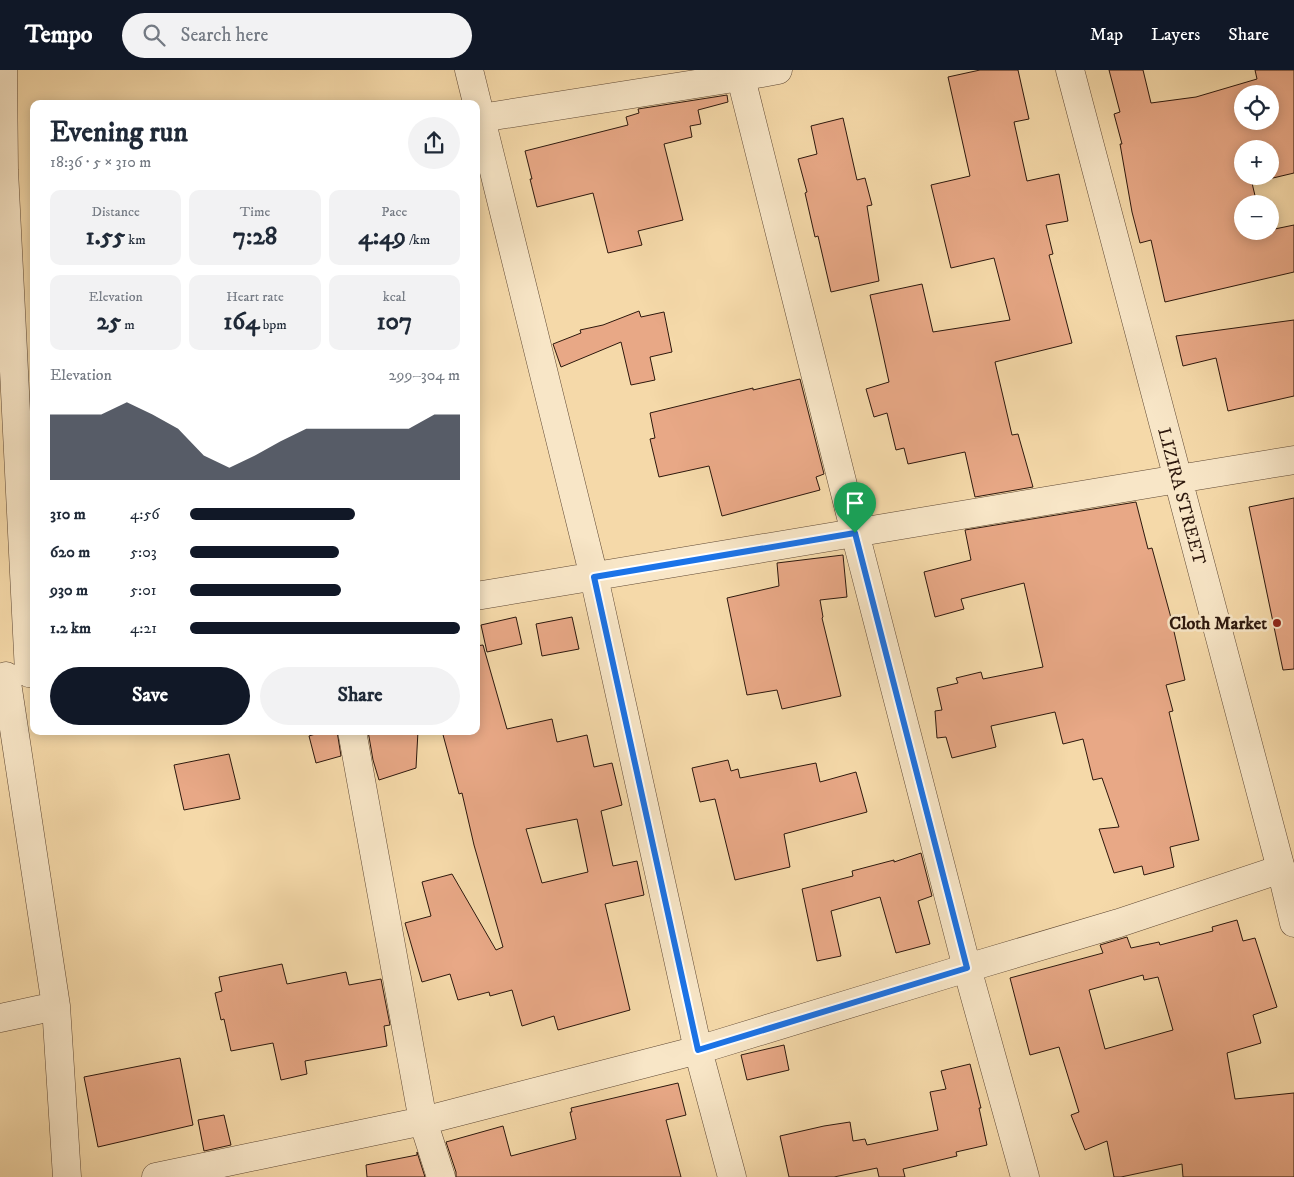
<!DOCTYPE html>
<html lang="en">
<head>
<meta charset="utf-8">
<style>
  body { margin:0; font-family:"IM FELL DW Pica",serif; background:#f2f2f3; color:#1f2937; height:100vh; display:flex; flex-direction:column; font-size:19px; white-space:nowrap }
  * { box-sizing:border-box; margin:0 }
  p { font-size:16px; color:#747a83 }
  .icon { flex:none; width:28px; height:28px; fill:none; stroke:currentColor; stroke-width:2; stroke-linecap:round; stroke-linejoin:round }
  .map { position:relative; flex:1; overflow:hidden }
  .drawer { position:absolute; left:30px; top:30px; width:450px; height:635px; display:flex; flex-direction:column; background:#fff; border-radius:10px; box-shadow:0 2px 12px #0003 }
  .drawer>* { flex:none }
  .controls { position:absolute; left:1234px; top:15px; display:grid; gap:10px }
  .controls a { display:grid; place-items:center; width:45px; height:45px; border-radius:50%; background:#fff; box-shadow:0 2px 12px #0003; font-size:25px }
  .pin { position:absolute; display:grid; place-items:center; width:42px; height:42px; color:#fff; margin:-51px -21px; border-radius:50% 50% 50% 0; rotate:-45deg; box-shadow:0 0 5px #0007 }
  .pin .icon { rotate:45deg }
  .round { display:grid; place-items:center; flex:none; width:52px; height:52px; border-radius:26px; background:#f2f2f3 }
  .summary { display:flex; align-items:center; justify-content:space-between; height:85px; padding:0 20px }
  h1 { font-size:28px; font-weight:700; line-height:38px }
  .figures { display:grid; grid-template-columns:repeat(3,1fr); gap:8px; height:85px; padding:5px 20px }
  .figures div { display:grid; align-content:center; border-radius:10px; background:#f2f2f3; text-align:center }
  .figures b { font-size:25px; font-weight:700 }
  .figures small { font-size:14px; font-weight:400 }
  .figures p { font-size:14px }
  .chart { height:140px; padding:10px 20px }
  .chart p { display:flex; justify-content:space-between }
  .chart svg { width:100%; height:90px; margin-top:5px; fill:#111827; opacity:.7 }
  .action { display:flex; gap:10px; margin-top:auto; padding:10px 20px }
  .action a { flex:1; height:58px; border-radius:30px; background:#111827; color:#fff; font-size:20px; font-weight:700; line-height:58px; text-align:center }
  .action a+a { background:#f2f2f3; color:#1f2937 }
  ul { padding:0 20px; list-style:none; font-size:16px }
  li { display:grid; grid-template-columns:80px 60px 1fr; align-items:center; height:38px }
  li i { height:12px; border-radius:6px; background:#111827 }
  header { display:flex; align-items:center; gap:30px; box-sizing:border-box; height:70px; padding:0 25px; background:#111827; color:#fff }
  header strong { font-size:24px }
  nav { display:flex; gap:28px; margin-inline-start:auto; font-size:18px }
  .search { width:350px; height:45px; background:#f2f2f3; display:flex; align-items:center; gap:12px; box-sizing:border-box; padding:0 18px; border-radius:28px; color:#747a83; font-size:19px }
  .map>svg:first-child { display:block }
</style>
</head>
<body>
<header>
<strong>Tempo</strong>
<div class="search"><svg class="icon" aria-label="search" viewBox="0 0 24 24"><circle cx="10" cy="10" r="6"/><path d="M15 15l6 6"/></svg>Search here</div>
<nav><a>Map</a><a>Layers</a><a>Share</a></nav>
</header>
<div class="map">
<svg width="1294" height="1107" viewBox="0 0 1294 1107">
  <rect width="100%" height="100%" fill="#f5d9a9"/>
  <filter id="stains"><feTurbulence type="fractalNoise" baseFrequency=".004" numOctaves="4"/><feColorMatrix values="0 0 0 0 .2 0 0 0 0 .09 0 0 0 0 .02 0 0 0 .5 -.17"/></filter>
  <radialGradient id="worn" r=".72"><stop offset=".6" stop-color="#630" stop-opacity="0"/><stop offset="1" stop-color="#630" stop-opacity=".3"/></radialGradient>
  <path fill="#e8a886" stroke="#2d180d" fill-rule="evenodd" d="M980,0H1018L1029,49L1014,52L1027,111L1059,104L1068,151L1046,155L1053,184L1049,185L1072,273L995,292L1012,365L1018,364L1033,417L975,427L965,382L908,394L904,378L896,380L887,343L874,347L866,319L889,312L870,225L922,214L933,262L1010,250L994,188L951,198L931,115L970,106L948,7Z
    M1109,0H1143L1151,33L1196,27L1257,9L1255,0H1294V103L1252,113L1257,134H1242V161H1270V160L1294,155V202L1165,232L1151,170L1140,173L1132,142L1120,74H1122L1114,44L1120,42ZM1242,24H1270V51H1242ZM1242,79H1270V106H1242Z
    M727,25L728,32L698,40L701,54L690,56L692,67L664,74L683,150L638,161L642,175L608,183L593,123L537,137L530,109H532L525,81L628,55L626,47L639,43L638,39Z
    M843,48L857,110L865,108L872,135L867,136L879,211L831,222L818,166L815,167L805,123L807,122L798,89L817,84L811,56Z
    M639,241L641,247L664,242L672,282L650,287L655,310L631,315L621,272L561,297L553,274L581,263L580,260L603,255Z
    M1294,250V326L1228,341L1216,288L1183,296L1176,266Z
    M800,309L824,404L816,407L820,420L722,446L709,396L659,407L650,369L655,368L650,343L753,318V320Z
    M1294,428V599L1283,600L1249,437Z
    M1136,432L1148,479L1152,478L1170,544L1185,610L1166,615L1173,641L1169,642L1199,770L1170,777L1174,797L1144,805L1142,796L1114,803L1099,759L1119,757L1102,708L1093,710L1083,669L1063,674L1055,642L991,656L996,677L952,688L946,667L937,668L935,641L942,640L937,618L958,613L956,608L981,602L983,609L1043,597L1024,513L961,529L964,539L935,547L924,502L971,490L965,460Z
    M843,485L847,527L820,530L823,547L822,548L841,626L782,639L777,620L747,625L727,528L779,516L777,493Z
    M516,547L522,574L487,582L481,555Z
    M572,547L579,579L542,586L536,554Z
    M483,575L507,659L552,649L557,672L587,665L594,697L612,693L622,735L601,741L613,796L637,791L644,825L605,834L630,940L558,960L554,946L522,956L512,920L490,926L489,922L458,930L450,904L422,912L405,853L431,846L422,812L452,804L496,880L503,877L474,775L462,723L459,724L442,661H476V576ZM577,749L588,802L542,813L526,759Z
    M325,661H337L341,686L316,693L309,666Z
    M368,661H418L416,698L379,710L373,690Z
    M229,684L240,729L184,740L174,695Z
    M728,690L731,701L738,699L740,708L816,693L820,712L856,702L867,742L784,764L790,797L735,810L715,729L700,732L692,698Z
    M921,783L932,826L918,831L930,874L896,883L880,827L831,841L841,886L817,891L802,819L853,806L852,801L894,790V792Z
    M1237,850L1243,871L1255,868L1277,937L1253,945L1261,973L1227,983L1235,1029L1294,1023V1107H1183L1182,1094L1121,1107H1114L1107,1071L1085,1080L1071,1045L1079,1042L1059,977L1030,985L1010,908L1103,883L1100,875L1127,867L1131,878L1159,872L1160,875L1213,861L1212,857ZM1143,905L1144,910L1158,907L1173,960L1105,979L1089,920Z
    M282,894L287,914L346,902L349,915L381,909L390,955L384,956L387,976L305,991L307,1004L281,1010L273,973L231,981L224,949L221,950L215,923L222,921L219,907Z
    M784,975L789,1000L747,1010L741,985Z
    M180,988L193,1055L98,1077L84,1007Z
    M970,994L981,1038H979L987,1075L956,1082L957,1086L903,1099L905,1107H879L877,1098L834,1107H789L780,1066L824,1056L850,1052L853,1071L865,1069L867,1075L938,1060L930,1022L946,1019L941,1001Z
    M678,1013L686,1045L666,1050L681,1107H456V1102L446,1072L503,1056L511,1086L576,1069L570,1042H572L571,1038Z
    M224,1045L231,1075L204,1081L198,1050Z
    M417,1082L425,1107H367L366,1095L417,1085Z"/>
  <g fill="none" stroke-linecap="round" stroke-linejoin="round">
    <defs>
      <path id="minor" d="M3,0L4,100L29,603
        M469,0L594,507L698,980L732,1107
        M739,0L855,463L967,898L1025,1107
        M481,48L740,7L778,0
        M476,526L1178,409
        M6,606L56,936L67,1107
        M352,661L423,1051L441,1107
        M0,948L56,936
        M156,1107L423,1051L698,980L967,898L1119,853L1281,799"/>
      <path id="tertiary" d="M1070,0L1281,799L1294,853
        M1178,409L1294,390"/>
    </defs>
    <use href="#minor" stroke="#5f4834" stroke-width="29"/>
    <use href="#tertiary" stroke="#5f4834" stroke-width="29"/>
    <use href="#minor" stroke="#f8e6c7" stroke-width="28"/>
    <use href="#tertiary" stroke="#f8e6c7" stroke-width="28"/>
  </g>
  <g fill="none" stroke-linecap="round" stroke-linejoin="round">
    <defs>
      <path id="route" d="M855,463L967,898L698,980L594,507Z"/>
    </defs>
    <use href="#route" stroke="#fff" stroke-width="10"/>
    <use href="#route" stroke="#1a73e8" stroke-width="6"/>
  </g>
  <circle fill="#8f2418" stroke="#f8e6c7" stroke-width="2" cx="1277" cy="553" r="5"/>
  <g text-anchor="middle" stroke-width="5" stroke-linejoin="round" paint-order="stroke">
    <g font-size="18" fill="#2d180d" stroke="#f8e6c7">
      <text transform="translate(1182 426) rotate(75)" y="6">LIZIRA STREET</text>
    </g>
    <g font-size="18" font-weight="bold" fill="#2d180d" stroke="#f8e6c7" text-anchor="end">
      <text x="1267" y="559">Cloth Market</text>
    </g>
  </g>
  <rect width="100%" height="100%" filter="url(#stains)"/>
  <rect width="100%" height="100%" fill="url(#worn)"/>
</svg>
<div class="controls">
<a><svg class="icon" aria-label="locate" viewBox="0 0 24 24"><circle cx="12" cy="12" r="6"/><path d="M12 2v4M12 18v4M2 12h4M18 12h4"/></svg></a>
<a>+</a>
<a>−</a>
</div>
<div class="pin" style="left:855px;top:463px;background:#1e9e55"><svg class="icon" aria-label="arrive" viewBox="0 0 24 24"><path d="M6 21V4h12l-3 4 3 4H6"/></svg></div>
<section class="drawer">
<div class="summary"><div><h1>Evening run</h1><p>18:36 · 5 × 310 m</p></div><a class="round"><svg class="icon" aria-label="share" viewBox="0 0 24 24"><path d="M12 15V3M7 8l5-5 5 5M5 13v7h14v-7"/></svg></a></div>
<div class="figures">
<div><p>Distance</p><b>1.55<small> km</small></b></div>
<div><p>Time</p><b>7:28</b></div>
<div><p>Pace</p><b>4:49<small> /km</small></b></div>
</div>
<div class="figures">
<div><p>Elevation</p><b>25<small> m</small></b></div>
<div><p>Heart rate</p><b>164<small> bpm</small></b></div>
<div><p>kcal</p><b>107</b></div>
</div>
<div class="chart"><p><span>Elevation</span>299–304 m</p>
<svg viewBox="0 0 160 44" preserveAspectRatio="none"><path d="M0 44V12L10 12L20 12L30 6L40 12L50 19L60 32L70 38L80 32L90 25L100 19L110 19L120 19L130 19L140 19L150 12L160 12V44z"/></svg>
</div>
<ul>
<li><b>310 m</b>4:56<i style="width:61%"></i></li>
<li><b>620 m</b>5:03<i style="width:55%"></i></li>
<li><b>930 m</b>5:01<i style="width:56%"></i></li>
<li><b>1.2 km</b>4:21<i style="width:100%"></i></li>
</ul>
<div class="action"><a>Save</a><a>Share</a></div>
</section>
</div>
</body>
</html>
